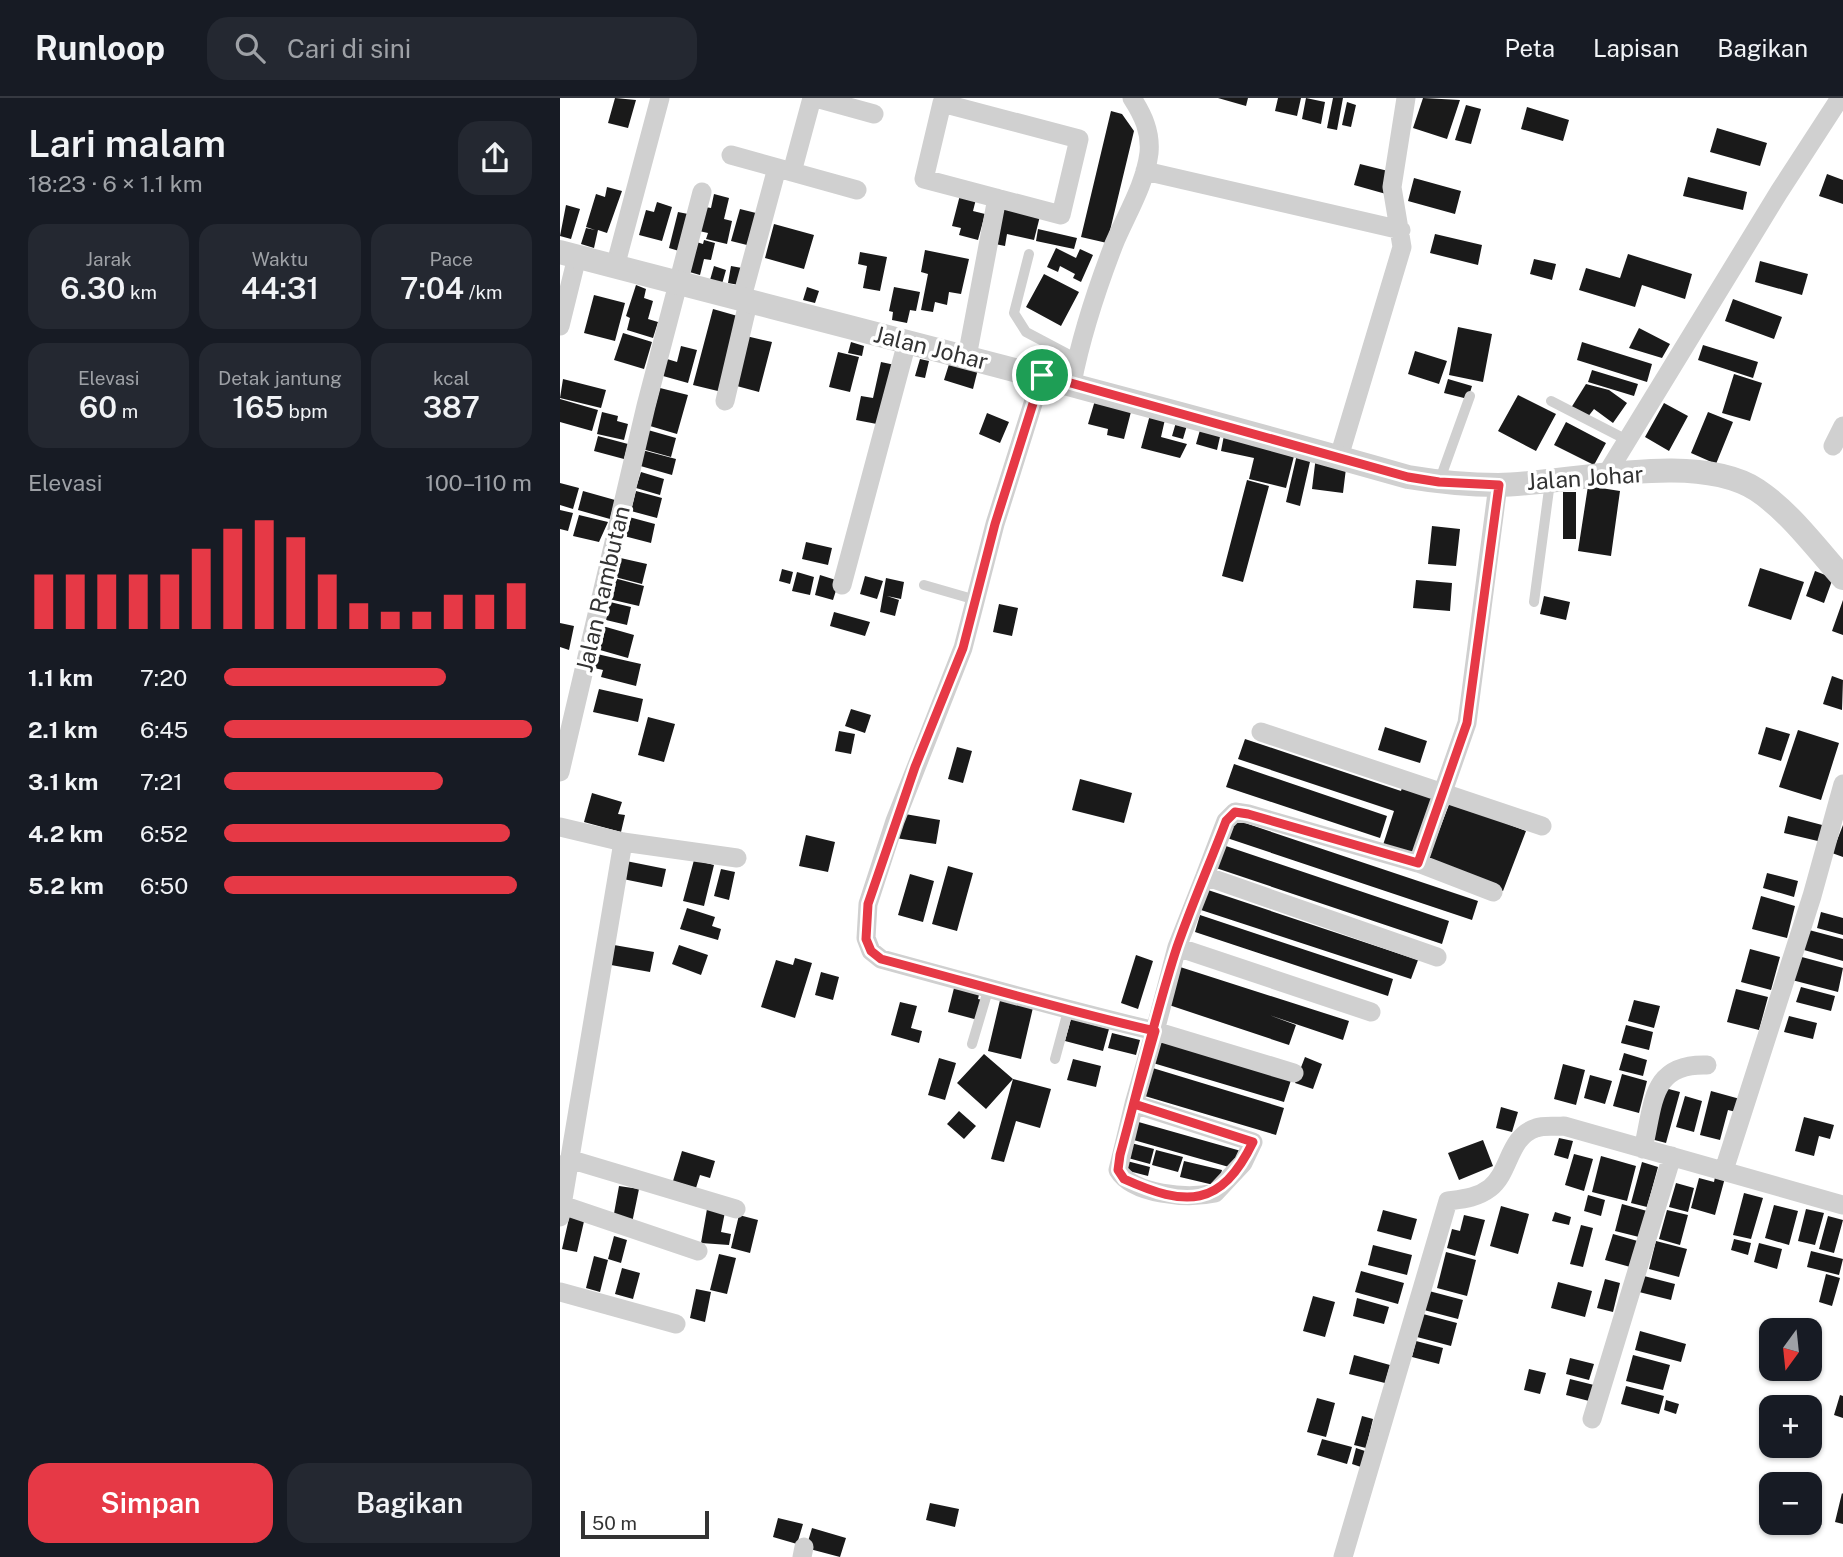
<!DOCTYPE html>
<html lang="id">
<head>
<meta charset="utf-8">
<style>
  body { margin:0; font-family:"Public Sans",sans-serif; background:#242831; color:#f1f3f6; height:100vh; display:flex; flex-direction:column; font-size:26px; white-space:nowrap }
  * { box-sizing:border-box; margin:0 }
  p { font-size:23px; color:#9ea1a6 }
  .icon { flex:none; width:38px; height:38px; fill:none; stroke:currentColor; stroke-width:2; stroke-linecap:round; stroke-linejoin:round }
  .map { position:relative; flex:1; overflow:hidden }
  .side { display:flex; flex-direction:column; background:#171b24; width:560px }
  .side>* { flex:none }
  .needle { width:46px; rotate:195deg }
  .buttons { position:absolute; left:1199px; top:1220px; display:grid; gap:14px }
  .buttons a { display:grid; place-items:center; width:63px; height:63px; border-radius:14px; background:#171b24; box-shadow:0 2px 5px #0004; font-size:35px }
  .scale { position:absolute; left:21px; bottom:18px; width:128px; box-sizing:border-box; padding-left:7px; border:4px solid #333; border-top:0; font-size:19px; line-height:24px; white-space:nowrap; color:#333; -webkit-text-stroke:5px #fff; paint-order:stroke }
  .pin { position:absolute; display:grid; place-items:center; width:60px; height:60px; color:#fff; margin:-30px; border:4px solid #fff; border-radius:50%; box-shadow:0 2px 7px #0007 }
  .round { display:grid; place-items:center; flex:none; width:74px; height:74px; border-radius:21px; background:#242831 }
  .summary { display:flex; align-items:center; justify-content:space-between; height:119px; padding:0 28px }
  h1 { font-size:38px; font-weight:600; line-height:52px }
  .figures { display:grid; grid-template-columns:repeat(3,1fr); gap:10px; height:119px; padding:7px 28px }
  .figures div { display:grid; align-content:center; border-radius:18px; background:#242831; text-align:center }
  .figures b { font-size:30px; font-weight:600 }
  .figures small { font-size:19px; font-weight:400 }
  .figures p { font-size:19px }
  .chart { height:196px; padding:14px 28px }
  .chart p { display:flex; justify-content:space-between }
  .chart svg { width:100%; height:126px; margin-top:7px; stroke:#e63946; stroke-width:6 }
  .action { display:flex; gap:14px; margin-top:auto; padding:14px 28px }
  .action a { flex:1; height:80px; border-radius:21px; background:#e63946; color:#fff; font-size:28px; font-weight:600; line-height:80px; text-align:center }
  .action a+a { background:#242831; color:#f1f3f6 }
  ul { padding:0 28px; list-style:none; font-size:23px }
  li { display:grid; grid-template-columns:112px 84px 1fr; align-items:center; height:52px }
  li i { height:18px; border-radius:9px; background:#e63946 }
  header { display:flex; align-items:center; gap:42px; box-sizing:border-box; height:98px; padding:0 35px; background:#171b24; border-bottom:2px solid #363941 }
  header strong { font-size:33px }
  nav { display:flex; gap:38px; margin-inline-start:auto; font-size:24px }
  .search { width:490px; height:63px; background:#242831; display:flex; align-items:center; gap:18px; box-sizing:border-box; padding:0 24px; border-radius:21px; color:#9ea1a6; font-size:26px }
  main { display:flex; flex:1; min-height:0 }
  .map>svg:first-child { display:block }
</style>
</head>
<body>
<header>
<strong>Runloop</strong>
<div class="search"><svg class="icon" aria-label="search" viewBox="0 0 24 24"><circle cx="10" cy="10" r="6"/><path d="M15 15l6 6"/></svg>Cari di sini</div>
<nav><a>Peta</a><a>Lapisan</a><a>Bagikan</a></nav>
</header>
<main>
<section class="side">
<div class="summary"><div><h1>Lari malam</h1><p>18:23 · 6 × 1.1 km</p></div><a class="round"><svg class="icon" aria-label="share" viewBox="0 0 24 24"><path d="M12 15V3M7 8l5-5 5 5M5 13v7h14v-7"/></svg></a></div>
<div class="figures">
<div><p>Jarak</p><b>6.30<small> km</small></b></div>
<div><p>Waktu</p><b>44:31</b></div>
<div><p>Pace</p><b>7:04<small> /km</small></b></div>
</div>
<div class="figures">
<div><p>Elevasi</p><b>60<small> m</small></b></div>
<div><p>Detak jantung</p><b>165<small> bpm</small></b></div>
<div><p>kcal</p><b>387</b></div>
</div>
<div class="chart"><p><span>Elevasi</span>100–110 m</p>
<svg viewBox="0 0 160 44" preserveAspectRatio="none"><path d="M5 44V25M15 44V25M25 44V25M35 44V25M45 44V25M55 44V16M65 44V9M75 44V6M85 44V12M95 44V25M105 44V35M115 44V38M125 44V38M135 44V32M145 44V32M155 44V28"/></svg>
</div>
<ul>
<li><b>1.1 km</b>7:20<i style="width:72%"></i></li>
<li><b>2.1 km</b>6:45<i style="width:100%"></i></li>
<li><b>3.1 km</b>7:21<i style="width:71%"></i></li>
<li><b>4.2 km</b>6:52<i style="width:93%"></i></li>
<li><b>5.2 km</b>6:50<i style="width:95%"></i></li>
</ul>
<div class="action"><a>Simpan</a><a>Bagikan</a></div>
</section>
<div class="map">
<svg width="1283" height="1459" viewBox="0 0 1283 1459">
  <rect width="100%" height="100%" fill="#fff"/>
  <path fill="#1a1a1a" d="M55,0L76,2L68,30L48,25Z
    M658,0H688L686,8Z
    M718,0H741L737,18L715,13Z
    M746,0L765,4L761,26L742,21Z
    M773,0H783L777,32L767,30Z
    M863,0L900,2L887,41L853,30Z
    M787,4L796,7L791,29L782,27Z
    M906,7L921,11L911,46L895,42Z
    M967,9L1009,22L1003,43L961,31Z
    M551,13L562,16L574,33L547,145L521,139Z
    M1157,30L1207,45L1200,68L1150,54Z
    M800,66L832,74L826,96L794,87Z
    M1267,76L1283,82V106L1259,98Z
    M1128,79L1187,94L1183,112L1123,98Z
    M854,80L901,93L895,116L848,103Z
    M47,89L62,93L47,135L38,132L34,150L21,146L26,130L35,132L26,129L36,96L45,99Z
    M154,96L169,100L164,121L172,123L167,146L146,141L148,135L139,133L145,109L151,110Z
    M400,97L416,101L413,113L425,116L418,142L399,137L401,130L392,128Z
    M97,104L112,109L102,143L79,137L86,112L94,114Z
    M6,107L20,111L11,141L0,138Z
    M443,110L480,118L474,142L447,136L445,148L435,146Z
    M180,111L196,115L187,147L171,143Z
    M118,114L128,116L119,153L109,150Z
    M214,126L254,137L244,171L205,160Z
    M478,131L517,140L514,151L476,143Z
    M875,136L922,147L918,167L870,155Z
    M144,142L155,145L151,162L144,161L140,177L126,173L133,143L143,146Z
    M496,150L516,160L520,151L533,157L521,184L513,180L515,176L500,168L498,174L487,169Z
    M365,152L409,161L401,196L389,194L387,207L375,204L373,214L361,212L368,176L361,174Z
    M300,154L327,159L320,193L303,190L307,168L298,166Z
    M1068,156L1132,176L1125,201L1082,187L1075,209L1019,192L1026,170L1060,180Z
    M974,161L996,166L992,182L970,176Z
    M1200,163L1248,176L1242,197L1195,184Z
    M154,168L166,172L162,186L150,182Z
    M171,168L182,170L179,187L168,185Z
    M484,176L519,194L501,228L466,209Z
    M76,187L86,191L84,200L93,203L88,221L98,224L93,240L67,232L70,220L66,218Z
    M247,189L259,193L255,205L243,202Z
    M334,189L360,194L356,213L350,212L347,225L332,222L333,214L329,213Z
    M34,197L65,205L55,243L24,235Z
    M1173,201L1222,219L1214,241L1165,223Z
    M153,211L181,219L162,294L133,287Z
    M898,229L932,236L923,284L889,277Z
    M1079,230L1110,246L1102,260L1069,250Z
    M63,235L92,244L84,271L54,262Z
    M186,238L212,244L199,294L173,287Z
    M291,244L304,248L302,258L288,255Z
    M1022,244L1092,266L1087,284L1017,262Z
    M1143,247L1198,264L1193,280L1138,262Z
    M121,248L137,252L128,285L103,278L107,261L117,264Z
    M855,253L887,263L879,286L848,276Z
    M278,254L299,259L290,294L269,289Z
    M360,261L369,263L365,280L355,278Z
    M390,263L418,271L413,291L384,282Z
    M321,264L335,267L322,327L296,322L301,298L313,300Z
    M1032,272L1078,286L1074,298L1028,284Z
    M1174,276L1202,285L1190,323L1162,315Z
    M3,281L46,292L41,310L0,300Z
    M888,281L912,288L908,301L884,295Z
    M1026,286L1049,292L1067,305L1053,325L1034,311L1027,320L1011,310Z
    M100,290L128,297L117,336L90,328Z
    M958,297L996,316L976,353L938,333Z
    M536,299L573,306L564,341L547,337L548,331L528,326Z
    M0,301L38,312L32,333L0,324Z
    M1104,305L1128,318L1109,353L1085,339Z
    M591,313L606,317L601,339L627,346L620,360L581,350Z
    M42,314L58,318L57,323L68,326L64,342L37,336Z
    M1148,314L1173,324L1156,366L1131,355Z
    M427,315L449,324L440,345L419,336Z
    M617,321L628,324L623,341L612,338Z
    M1006,324L1046,345L1034,367L994,347Z
    M642,325L662,330L657,352L636,346Z
    M88,332L116,340L111,359L82,351Z
    M665,332L735,354L726,390L689,381L694,360L661,353Z
    M38,338L68,346L64,361L34,353Z
    M82,352L116,361L112,377L77,367Z
    M738,352L752,355L740,408L726,404Z
    M756,358L787,362L783,395L752,391Z
    M81,374L104,381L100,397L76,390Z
    M687,382L709,388L683,484L662,478Z
    M0,385L19,390L13,411L0,407Z
    M1028,388L1060,393L1051,458L1018,453Z
    M23,393L55,402L50,421L18,412Z
    M76,393L102,400L97,420L71,413Z
    M1003,394H1016V441H1003Z
    M0,412L13,415L8,433L0,431Z
    M19,417L48,424L39,444L13,438Z
    M69,419L95,426L91,445L64,438Z
    M872,428L900,431L896,468L868,466Z
    M246,444L272,450L268,467L242,461Z
    M56,459L87,466L82,486L51,478Z
    M1200,470L1244,484L1231,522L1188,508Z
    M222,471L233,474L230,486L219,483Z
    M1255,473L1273,480L1264,505L1246,498Z
    M237,474L254,479L250,497L232,493Z
    M260,477L279,483L273,502L255,497Z
    M305,478L323,483L317,501L300,496Z
    M54,480L84,488L79,508L49,501Z
    M326,480L344,484L341,501L327,498L339,502L335,518L320,514Z
    M856,482L892,485L890,513L853,510Z
    M984,498L1010,504L1006,522L980,516Z
    M1283,502V537L1272,533Z
    M50,504L71,509L67,527L46,522Z
    M439,506L458,510L452,538L433,534Z
    M274,514L310,524L305,538L270,528Z
    M0,525L14,528L9,552L0,549Z
    M39,527L74,537L68,560L33,550Z
    M37,556L81,566L76,588L41,579L43,572L34,570Z
    M1272,578L1283,582L1282,612L1263,606Z
    M39,591L83,601L78,624L33,614Z
    M291,611L311,617L305,635L285,628Z
    M88,619L115,626L104,664L78,657Z
    M825,629L867,643L860,665L818,652Z
    M1206,629L1230,636L1221,663L1198,656Z
    M1238,632L1279,645L1261,702L1219,689Z
    M279,633L295,636L291,656L275,653Z
    M685,641L841,693L842,690L876,701L857,758L823,747L834,713L678,661Z
    M397,649L412,653L403,685L388,681Z
    M674,666L827,718L820,740L666,689Z
    M520,681L572,695L564,725L512,712Z
    M32,695L62,704L58,716L65,717L61,734L24,724Z
    M890,704L966,733L943,793L867,764Z
    M339,715L380,722L376,746L335,740Z
    M1228,718L1266,728L1262,744L1224,735Z
    M673,721L918,803L912,822L667,740Z
    M1283,727V759L1272,755Z
    M246,737L275,744L268,774L239,768Z
    M663,747L889,823L882,846L656,770Z
    M134,762L154,767L144,808L123,803Z
    M66,763L106,771L102,789L63,781Z
    M388,768L413,775L397,833L372,826Z
    M161,771L175,774L169,802L154,798Z
    M1207,775L1238,783L1234,799L1203,790Z
    M350,776L374,783L363,824L338,817Z
    M648,792L858,862L851,881L641,812Z
    M1201,798L1235,808L1227,840L1192,831Z
    M127,810L155,819L152,828L161,831L158,842L120,831Z
    M1261,814L1283,820V837L1257,830Z
    M640,817L833,881L828,898L635,834Z
    M1249,832L1283,841V863L1244,852Z
    M54,847L94,854L90,874L51,867Z
    M119,847L148,857L141,877L112,866Z
    M1190,851L1220,859L1211,892L1181,884Z
    M576,857L593,863L578,911L561,905Z
    M1238,858L1283,870L1278,894L1232,882Z
    M235,860L252,865L235,920L201,909L216,862L233,867Z
    M617,868L789,923L783,942L709,917L736,927L729,947L606,906Z
    M261,874L279,879L273,902L255,897Z
    M396,882L421,888L418,901L423,902L418,922L388,914Z
    M1241,889L1275,898L1271,913L1236,904Z
    M1176,891L1208,899L1199,932L1167,924Z
    M442,894L475,901L461,961L428,953Z
    M1074,902L1100,908L1094,930L1068,923Z
    M340,904L357,908L351,930L362,933L359,945L331,937Z
    M1229,918L1257,925L1253,941L1224,934Z
    M511,921L549,931L543,953L505,943Z
    M1066,927L1093,934L1089,952L1061,945Z
    M552,935L580,942L576,957L548,950Z
    M601,939L732,979L724,1004L593,965Z
    M1064,955L1087,962L1083,978L1059,972Z
    M424,956L453,981L491,991L480,1030L456,1023L444,1064L431,1061L453,981L426,1011L397,985Z
    M745,959L762,966L753,991L735,985Z
    M379,960L396,965L385,1002L368,997Z
    M513,961L541,968L536,989L507,982Z
    M1003,966L1025,972L1016,1007L994,1001Z
    M586,968L724,1010L716,1037L578,996Z
    M1062,976L1087,983L1079,1015L1053,1008Z
    M1030,977L1052,983L1045,1006L1024,1000Z
    M1101,989L1120,994L1106,1045L1087,1040Z
    M1151,993L1180,1001L1176,1014L1168,1012L1160,1042L1140,1037Z
    M1125,998L1142,1003L1134,1034L1116,1029Z
    M941,1009L958,1014L952,1034L936,1030Z
    M399,1013L416,1028L404,1041L387,1026Z
    M1244,1019L1274,1027L1270,1041L1259,1038L1254,1058L1235,1053Z
    M575,1023L681,1053L676,1071L570,1041Z
    M999,1040L1013,1043L1008,1061L994,1057Z
    M923,1042L933,1068L899,1082L888,1055Z
    M571,1045L594,1051L590,1066L568,1060Z
    M596,1052L623,1059L618,1074L592,1067Z
    M122,1053L155,1063L150,1080L140,1077L136,1090L113,1083Z
    M1014,1056L1033,1061L1024,1093L1005,1087Z
    M1041,1058L1076,1068L1067,1103L1032,1094Z
    M567,1063L590,1069L588,1078L565,1072Z
    M624,1063L662,1072L658,1088L620,1079Z
    M1082,1064L1098,1069L1087,1109L1071,1105Z
    M1156,1074L1166,1076L1155,1117L1131,1110L1139,1080L1154,1084Z
    M1116,1085L1134,1090L1128,1114L1109,1109Z
    M59,1088L79,1091L72,1125L53,1121Z
    M1184,1095L1203,1100L1191,1141L1173,1137Z
    M1028,1097L1045,1102L1041,1118L1024,1113Z
    M1062,1106L1087,1113L1079,1139L1055,1133Z
    M1214,1107L1238,1113L1229,1147L1205,1140Z
    M941,1108L969,1116L958,1156L930,1148Z
    M147,1111L165,1114L161,1134L171,1136L169,1147L141,1145Z
    M1246,1111L1264,1115L1255,1147L1238,1143Z
    M823,1112L857,1121L851,1142L817,1133Z
    M1107,1112L1128,1117L1120,1147L1099,1141Z
    M995,1114L1011,1119L1009,1127L992,1123Z
    M10,1116L25,1119L17,1154L2,1151Z
    M179,1117L198,1122L190,1155L171,1150Z
    M904,1117L925,1122L915,1158L887,1150L892,1131L900,1133Z
    M1268,1118L1283,1122L1274,1155L1259,1151Z
    M1021,1127L1033,1130L1023,1169L1010,1166Z
    M1053,1136L1081,1144L1074,1170L1045,1162Z
    M54,1138L67,1142L61,1165L48,1161Z
    M1174,1141L1191,1145L1188,1157L1171,1152Z
    M1096,1143L1127,1151L1119,1179L1089,1171Z
    M1199,1145L1222,1151L1217,1171L1194,1164Z
    M813,1147L852,1157L847,1177L808,1167Z
    M1251,1153L1283,1161L1279,1177L1247,1169Z
    M886,1154L916,1162L907,1198L877,1190Z
    M159,1156L176,1160L167,1196L150,1192Z
    M34,1158L48,1162L40,1194L26,1190Z
    M62,1170L80,1175L73,1201L55,1196Z
    M801,1173L844,1185L838,1206L795,1194Z
    M1266,1176L1280,1180L1272,1208L1259,1204Z
    M1084,1178L1115,1186L1111,1202L1079,1194Z
    M1045,1181L1060,1185L1053,1214L1037,1210Z
    M998,1184L1032,1193L1025,1219L991,1210Z
    M136,1191L151,1194L145,1224L130,1220Z
    M869,1193L903,1202L898,1221L864,1212Z
    M753,1198L775,1204L765,1239L743,1233Z
    M797,1200L829,1209L824,1226L793,1218Z
    M863,1216L897,1225L891,1248L857,1239Z
    M1080,1233L1126,1246L1121,1264L1075,1252Z
    M856,1243L883,1250L879,1266L852,1259Z
    M794,1257L830,1267L825,1285L789,1276Z
    M1073,1257L1110,1267L1103,1292L1066,1283Z
    M1010,1260L1034,1266L1029,1282L1006,1276Z
    M969,1271L986,1275L980,1296L964,1292Z
    M1010,1281L1034,1287L1029,1303L1006,1297Z
    M1066,1288L1104,1298L1099,1316L1061,1306Z
    M1280,1297L1283,1298V1320L1274,1317Z
    M757,1300L775,1305L766,1339L747,1334Z
    M1106,1302L1119,1306L1116,1316L1104,1312Z
    M802,1318L813,1321L806,1350L794,1347Z
    M762,1341L792,1349L787,1366L757,1357Z
    M796,1350L805,1353L801,1369L792,1366Z
    M1282,1395L1283,1396V1426L1275,1424Z
    M370,1405L399,1411L395,1429L366,1422Z
    M218,1420L243,1426L237,1446L213,1439Z
    M252,1430L286,1440L280,1459L246,1450Z"/>
  <g fill="none" stroke-linecap="round" stroke-linejoin="round">
    <path stroke="#d0d0d0" stroke-width="10" d="M469,156L454,215L466,234L517,261
      M991,303L1065,341
      M879,384L910,298
      M364,487L416,502
      M974,504L990,384
      M412,946L429,889
      M495,961L508,913"/>
    <path stroke="#d0d0d0" stroke-width="19" d="M256,0L314,16
      M382,5L519,41L501,117L364,81L382,5L384,0
      M171,57L297,92
      M585,73L841,132
      M232,74L252,0
      M55,169L100,0
      M181,203L217,70
      M0,228L17,159
      M407,259L437,100
      M482,277L435,426L403,550L335,723L308,806L306,840L311,853L321,861C412,886 503,911 595,933L574,1006L693,1044L683,1065L655,1095C628,1101 573,1097 558,1072L574,1006
      M512,285C521,239 537,190 554,146C566,117 585,87 589,55C591,34 583,17 572,0
      M165,303L188,205
      M1273,348L1283,328
      M779,359L842,149L832,89L846,0
      M1046,377L1219,94L1280,0
      M282,487L347,244
      M701,634L982,728
      M0,674L86,308L142,94
      M0,729L63,744L177,760
      M858,765L907,625L938,387
      M645,778L617,849L811,914
      M617,849L595,933L734,975
      M877,859L645,778L666,723L675,714L688,716L858,765L933,794
      M1083,1051C1094,1006 1090,965 1147,967
      M9,1061L176,1111
      M1164,1072L1252,798L1283,686
      M2,1107L138,1153
      M0,1119L63,744
      M0,1194L116,1226
      M1032,1321L1112,1058
      M242,1459L244,1449
      M783,1459L888,1103C903,1101 917,1100 930,1090C950,1075 948,1039 976,1030C984,1027 995,1029 1004,1028L1283,1107"/>
    <path stroke="#d0d0d0" stroke-width="24" d="M0,154C283,228 567,299 848,379C878,384 908,387 938,387C1010,386 1135,352 1197,392C1230,414 1256,450 1283,480"/>
  </g>
  <g fill="none" stroke-linecap="round" stroke-linejoin="round">
    <defs>
      <path id="route" d="M482,277L435,426L403,550L355,669L308,806L306,841L311,853L321,861C412,885 503,912 595,933L574,1006L693,1044C661,1110 626,1109 564,1081L558,1072L560,1057C579,988 595,916 617,849C632,806 650,765 666,723L675,714L688,716L858,765L907,625L939,387L879,384L848,379L482,277"/>
    </defs>
    <use href="#route" stroke="#fff" stroke-width="14"/>
    <use href="#route" stroke="#e63946" stroke-width="9"/>
  </g>
  <g text-anchor="middle" stroke-width="7" stroke-linejoin="round" paint-order="stroke">
    <g font-size="23" fill="#333" stroke="#fff">
      <text transform="translate(371 250) rotate(14)" y="8">Jalan Johar</text>
      <text transform="translate(1025 380) rotate(-4)" y="8">Jalan Johar</text>
      <text transform="translate(43 491) rotate(-77)" y="8">Jalan Rambutan</text>
    </g>
  </g>
</svg>
<div class="buttons">
<a><svg class="needle" viewBox="-14 -14 28 28"><path d="M0-13l5 13h-10z" fill="#e53935"/><path d="M0 13l5-13h-10z" fill="#9ea1a6"/></svg></a>
<a>+</a>
<a>−</a>
</div>
<div class="scale">50 m</div>
<div class="pin" style="left:482px;top:277px;background:#1e9e55"><svg class="icon" aria-label="arrive" viewBox="0 0 24 24"><path d="M6 21V4h12l-3 4 3 4H6"/></svg></div>
</div>
</main>
</body>
</html>
